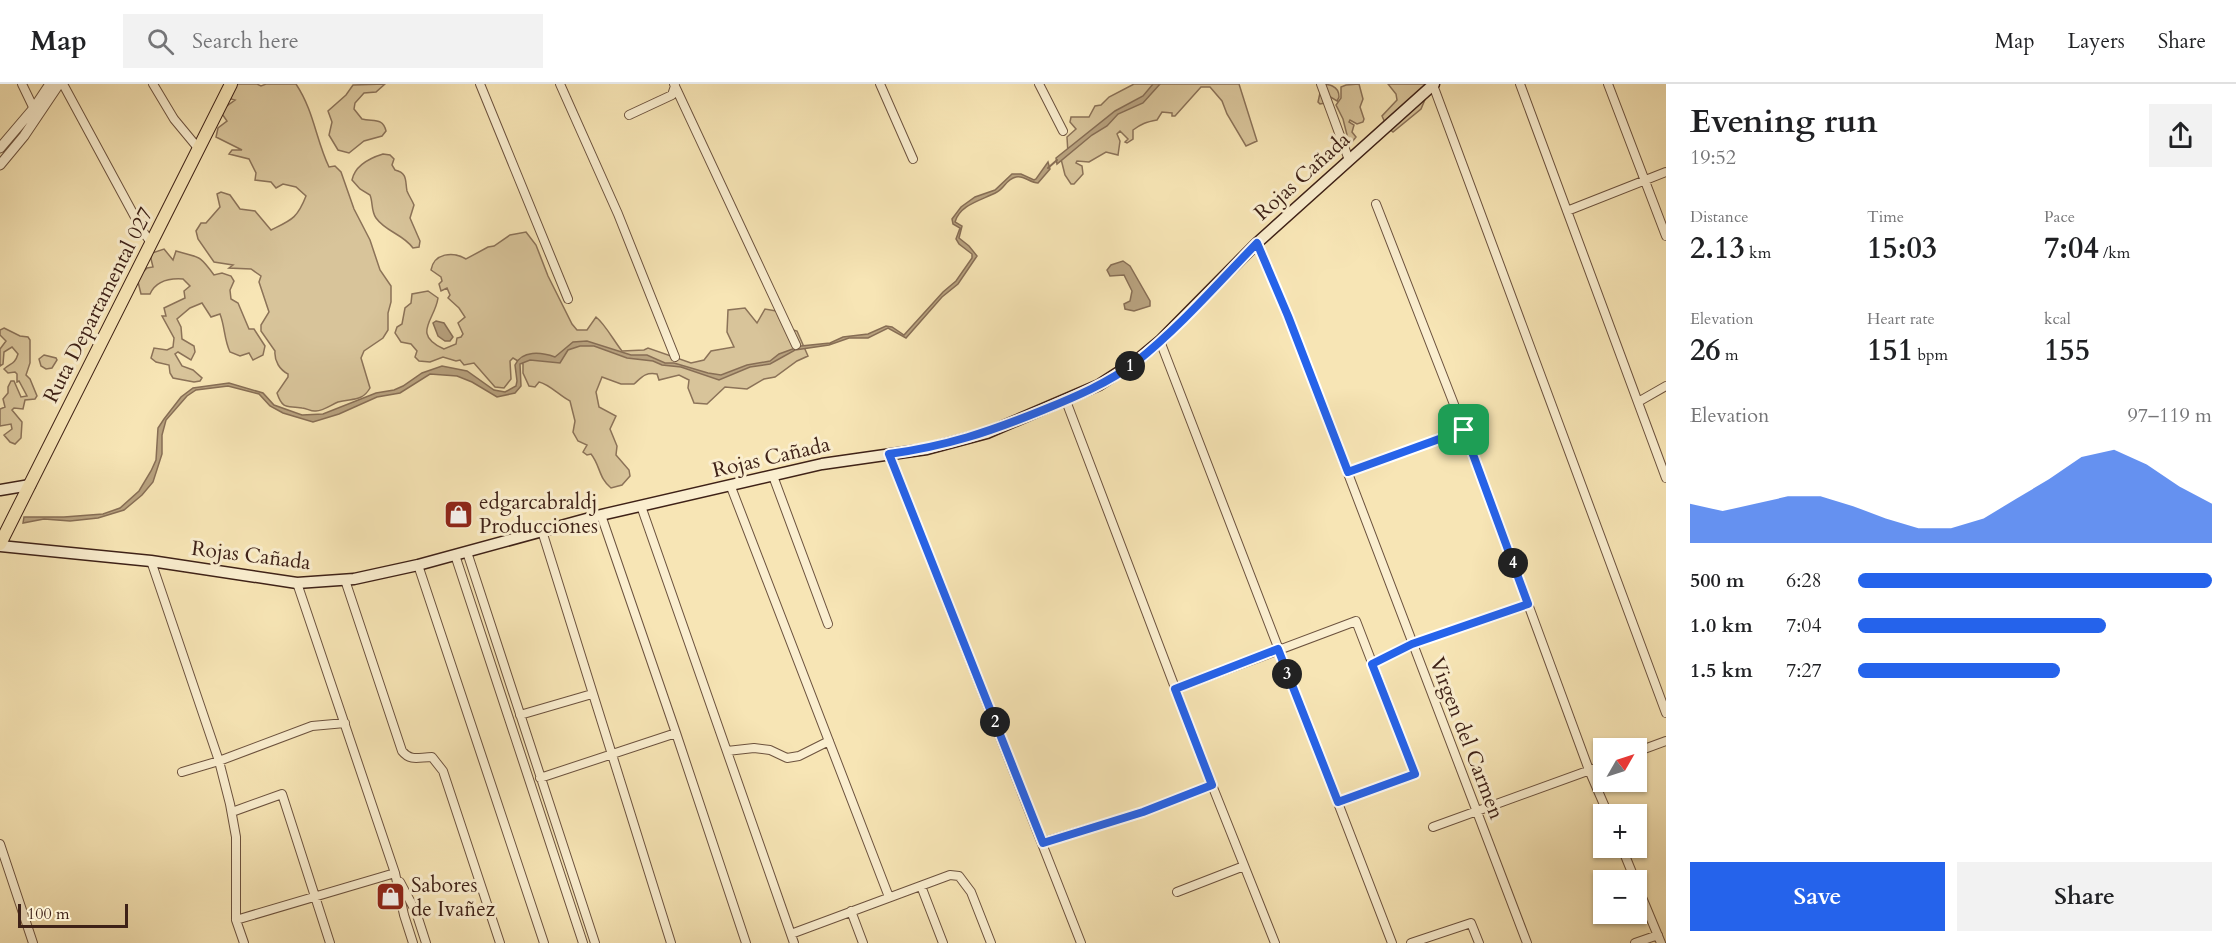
<!DOCTYPE html>
<html lang="en">
<head>
<meta charset="utf-8">
<style>
  body { margin:0; font-family:Cardo,serif; background:#f2f2f2; color:#202124; height:100vh; display:flex; flex-direction:column; font-size:22px; white-space:nowrap }
  * { box-sizing:border-box; margin:0 }
  p { font-size:20px; color:#757577 }
  .icon { flex:none; width:33px; height:33px; fill:none; stroke:currentColor; stroke-width:2; stroke-linecap:round; stroke-linejoin:round }
  .map { position:relative; flex:1; overflow:hidden }
  .panel { display:flex; flex-direction:column; background:#fff; width:570px }
  .panel>* { flex:none }
  .needle { width:39px; rotate:51deg }
  .fabs { position:absolute; left:1593px; top:654px; display:grid; gap:12px }
  .fabs a { display:grid; place-items:center; width:54px; height:54px; border-radius:0px; background:#fff; box-shadow:0 2px 4px #0004; font-size:30px }
  .scale { position:absolute; left:18px; bottom:15px; width:110px; box-sizing:border-box; padding-left:6px; border:3px solid #3e2117; border-top:0; font-size:16px; line-height:21px; white-space:nowrap; color:#3e2117; -webkit-text-stroke:4px #faeecf; paint-order:stroke }
  .pin { position:absolute; display:grid; place-items:center; width:51px; height:51px; color:#fff; margin:-26px; border-radius:12px; box-shadow:0 3px 9px #0006 }
  .km { position:absolute; width:30px; height:30px; margin:-15px; border-radius:50%; background:#222; color:#fff; font-size:16px; line-height:30px; text-align:center }
  .round { display:grid; place-items:center; flex:none; width:63px; height:63px; border-radius:0px; background:#f2f2f2 }
  .overview { display:flex; align-items:center; justify-content:space-between; height:102px; padding:0 24px }
  h1 { font-size:33px; font-weight:700; line-height:45px }
  .figures { display:grid; grid-template-columns:repeat(3,1fr); gap:9px; height:102px; padding:6px 24px }
  .figures div { display:grid; align-content:center }
  .figures b { font-size:30px; font-weight:700 }
  .figures small { font-size:16px; font-weight:400 }
  .figures p { font-size:16px }
  .chart { height:168px; padding:12px 24px }
  .chart p { display:flex; justify-content:space-between }
  .chart svg { width:100%; height:108px; margin-top:6px; fill:#2563eb; opacity:.7 }
  .cta { display:flex; gap:12px; margin-top:auto; padding:12px 24px }
  .cta a { flex:1; height:69px; border-radius:0px; background:#2563eb; color:#fff; font-size:24px; font-weight:700; line-height:69px; text-align:center }
  .cta a+a { background:#f2f2f2; color:#202124 }
  ul { padding:0 24px; list-style:none; font-size:20px }
  li { display:grid; grid-template-columns:96px 72px 1fr; align-items:center; height:45px }
  li i { height:15px; border-radius:8px; background:#2563eb }
  header { display:flex; align-items:center; gap:36px; box-sizing:border-box; height:84px; padding:0 30px; background:#fff; border-bottom:2px solid #e0e0e0 }
  header strong { font-size:28px }
  nav { display:flex; gap:33px; margin-inline-start:auto; font-size:21px }
  .search { width:420px; height:54px; background:#f2f2f2; display:flex; align-items:center; gap:15px; box-sizing:border-box; padding:0 21px; border-radius:0px; color:#757577; font-size:22px }
  main { display:flex; flex:1; min-height:0 }
  .map>svg:first-child { display:block }
</style>
</head>
<body>
<header>
<strong>Map</strong>
<div class="search"><svg class="icon" aria-label="search" viewBox="0 0 24 24"><circle cx="10" cy="10" r="6"/><path d="M15 15l6 6"/></svg>Search here</div>
<nav><a>Map</a><a>Layers</a><a>Share</a></nav>
</header>
<main>
<div class="map">
<svg width="1666" height="859" viewBox="0 0 1666 859">
  <rect width="100%" height="100%" fill="#f7e5b5"/>
  <filter id="stains"><feTurbulence type="fractalNoise" baseFrequency=".00333" numOctaves="4"/><feColorMatrix values="0 0 0 0 .2 0 0 0 0 .09 0 0 0 0 .02 0 0 0 .5 -.17"/></filter>
  <radialGradient id="worn" r=".72"><stop offset=".6" stop-color="#630" stop-opacity="0"/><stop offset="1" stop-color="#630" stop-opacity=".3"/></radialGradient>
  <path fill="#d8c49a" stroke="#8b7258" stroke-width="1.5" d="M228,0H257L261,2L266,0H296C314,27 316,56 329,83L335,82L341,88L354,125L370,156L380,186L391,202V218L388,229V246L383,254L364,267L361,274L370,304C362,318 352,314 338,318C331,321 323,327 316,327C311,328 307,324 302,324C288,321 283,327 277,309L288,293V290C280,286 274,277 275,267L261,247V241L269,228L259,198L261,192L251,185L229,184L233,181L214,178L198,155L196,147L201,139H206L220,123L217,110L221,108L230,111L240,125L255,127L271,146C291,136 297,135 306,112L296,103L283,100L276,104L271,98L255,96L256,89L249,75L229,70L232,66H242L216,53L218,44L227,37L220,27L235,16L231,15Z
    M385,0L376,8L364,9L355,19L354,25L362,35C373,38 383,33 386,47L382,52L364,57L349,69L338,66L329,51L332,38L328,27L346,11L353,1Z
    M1134,0H1239L1257,57L1246,62L1227,30L1222,17L1210,3H1201L1175,32H1172V29L1162,28L1157,36C1146,38 1141,40 1133,46V55L1127,59L1125,58L1128,55L1120,47L1117,50L1120,57L1118,71L1106,68L1089,78L1077,77L1076,79L1082,82L1083,90L1074,100H1071L1065,91L1061,75L1068,70L1067,53L1076,45L1070,38L1071,33H1089L1095,22L1101,21L1109,13Z
    M1319,0C1328,0 1339,1 1339,13L1337,17L1329,12L1325,19L1320,20L1318,18L1320,9Z
    M1359,0L1363,15L1360,23L1364,35L1363,38L1357,40L1350,36L1349,38L1354,41L1352,48L1356,53L1352,58L1348,55L1343,35L1336,21L1341,14V3L1346,1Z
    M1388,0H1434L1429,6L1421,25L1393,48L1387,43L1382,32L1397,16L1396,10Z
    M383,70L390,71L394,75L392,81L395,86C408,89 405,97 407,107C409,112 412,116 414,121L410,134L420,157L419,163L413,164C403,150 386,148 376,134C371,127 373,118 370,111L360,105L352,96C355,81 370,74 383,70Z
    M526,148L536,161L548,192L572,240L577,246H587L596,233C605,240 614,257 622,267L644,266L648,264L691,279L704,276L711,267L734,263L727,248L728,226L745,224L757,239L765,225L782,228L790,245L797,247L808,272L797,277L775,293L764,295L747,305L725,303L707,320L694,319L688,304L689,296L679,291L659,296L657,290C645,288 642,293 634,300H621L602,293L596,308L599,323L616,332L610,345L617,362L616,371L629,386L630,392L622,401L611,404C599,395 600,381 591,370L587,371L583,368L587,361L578,357L573,348L575,337L570,317C560,312 549,300 539,298L535,303L529,302L523,289V280L513,274L510,277L511,295L504,304L495,303L474,279L464,281L460,276L456,277L443,273L430,278L419,277L415,273L417,267L411,260L401,258L395,249L397,243L402,240L405,224L411,219L412,210L428,207L438,214C435,236 411,250 444,265L456,260L457,254L461,253L463,250L458,239L465,233L459,224L448,214L450,211L447,204L441,207L439,200L442,197L441,193L431,186C434,169 453,167 466,175L488,163L494,162L510,151Z
    M164,165L173,176L176,167C199,174 198,169 214,191L222,189L231,192L234,197L230,206L231,215L238,219L249,245H254L265,262L263,271L253,276L249,269L240,272L230,268C224,255 225,243 220,230L211,233L202,219L190,224L177,235L181,243L182,255L194,262L195,268L191,276L178,268L175,270L182,282L193,286L202,294L200,297L194,298L173,294L170,289L169,281L156,278L151,274L154,264L167,266L173,263L174,254L162,232H166L164,224L185,214L184,207L190,202L183,195C169,194 156,197 150,210H141L137,194L147,184L153,183L151,175L152,169Z
    M4,244L20,252L28,253L30,256V279L26,291L30,295L37,312L35,315L25,316L23,325L14,324L12,326L22,338L21,354L15,360L10,358L4,351L12,345L11,340L0,342V325L5,323L3,315L8,309V303L11,297H14L21,313L27,312L19,297L17,298V290L15,288L8,289L4,285C11,279 15,280 18,270L12,263L4,268L3,280L0,282V265L6,257L0,251V246Z
    M44,271L56,274L57,276L52,284L46,285L41,282L39,275Z"/>
  <path fill="#b8a27f" stroke="#876e55" stroke-width="1.5" d="M1153,0H1160L1143,19L1118,30L1107,42L1092,51L1057,80L1056,74L1115,27L1143,12Z
    M1048,78L1050,85L1038,99C1030,99 1024,91 1016,93C1006,95 1005,104 997,108C983,116 960,120 955,138L962,142L959,154L969,162L977,172L958,200L942,213L906,254L888,244L868,254H849L829,261L795,266L770,280L750,283L719,296L681,283L662,281L653,277L627,274L594,262H580L568,266L560,279L530,276L520,280L521,302L515,309L497,313L472,298L457,292L430,290L400,309L377,313L339,330L313,338L283,329L270,322L259,310L228,302L196,306L187,312L166,336L162,351V370L153,398L142,411L124,426L98,434L70,437L44,435L23,439L24,433H64L103,430L120,424L139,407L151,387L156,376L158,344L164,335L181,313L193,304L229,299L263,309L274,321L302,331L323,330L376,309L394,306L403,302L422,289L442,282L467,287L494,306L505,308L516,302L517,297L515,281C522,266 541,268 555,273L573,258L587,257L631,271H647L665,279H674L708,289L721,291L747,281L770,277L779,270L801,262L830,259L843,253L868,250L886,242L892,243L904,251L943,208L956,197L972,174V170L959,160L956,155L960,144L953,140L952,135L961,123L975,113L995,106L1012,90H1021L1034,96L1036,95Z
    M1123,177L1130,182L1150,217V222L1134,227L1125,225L1124,220L1130,217L1132,207L1124,191L1110,192L1107,186L1111,181Z
    M436,237L444,239L453,253L450,257H445L438,252L433,239Z"/>
  <g fill="none" stroke-linecap="round" stroke-linejoin="round">
    <path stroke="#876e55" stroke-width="2" d="M1048,84L1057,76"/>
    <defs>
      <path id="minor" d="M22,0L35,27
        M63,0L142,146L151,159
        M153,0L174,35L198,64
        M480,0L568,215
        M560,0L618,130L675,273
        M674,0L796,261
        M880,0L913,75
        M1039,0L1063,47
        M1321,0L1349,76
        M1520,0L1666,394
        M1608,0L1666,152
        M1433,1L1666,629
        M629,31L672,11L675,2
        M1376,120L1464,346L1589,686L1608,730
        M1567,127L1666,88
        M1257,159L1288,232L1527,859
        M1160,257L1392,859
        M1066,317L1212,701L1275,859
        M1638,318L1666,302
        M889,370L1081,859
        M1348,388L1464,346
        M773,392L828,540
        M731,403L889,813
        M641,422L794,859
        M601,431L676,649L746,859
        M542,447L671,859
        M467,468L595,859
        M455,471L583,859
        M151,477L219,677L230,720L236,753V836L244,859
        M418,481L544,859
        M345,496L402,667C411,678 419,673 432,673L443,687L500,859
        M297,499L395,789L404,831L413,859
        M1372,580L1412,560L1528,520
        M1175,605L1356,537L1415,690L1338,718
        M520,631L592,610
        M727,667L754,664L770,666L787,674L799,672L829,657
        M1636,668L1666,657
        M182,688L219,677L312,642L345,639
        M540,694L676,649
        M232,728L282,710L330,859
        M1433,743L1604,681
        M1043,758L1143,728L1212,701
        M0,760L33,859
        M1622,764L1635,796
        M400,798L416,828L426,859
        M1636,799L1661,859
        M921,802L943,859
        M1177,808L1244,782
        M851,827L863,859
        M236,836L395,789
        M791,850L950,791L959,792L971,808L991,859
        M1411,859L1471,839L1479,859
        M1635,859L1658,851"/>
      <path id="tertiary" d="M0,64L34,24L50,0
        M0,81L24,52L59,0"/>
      <path id="secondary" d="M0,406L30,401
        M0,462L151,477L297,499L354,495L418,481L601,431L822,380L927,365L987,349L1099,301L1136,277L1160,257L1257,159L1434,0"/>
      <path id="primary" d="M0,460L231,0"/>
    </defs>
    <use href="#minor" stroke="#6c523e" stroke-width="10"/>
    <use href="#tertiary" stroke="#6c523e" stroke-width="11"/>
    <use href="#secondary" stroke="#3e2117" stroke-width="13"/>
    <use href="#primary" stroke="#3e2117" stroke-width="14"/>
    <use href="#minor" stroke="#faeecf" stroke-width="8"/>
    <use href="#tertiary" stroke="#faeecf" stroke-width="9"/>
    <use href="#secondary" stroke="#faeecf" stroke-width="10"/>
    <use href="#primary" stroke="#f7e5b5" stroke-width="12"/>
  </g>
  <g fill="none" stroke-linecap="round" stroke-linejoin="round">
    <defs>
      <path id="route" d="M1257,159L1288,232L1348,388L1464,346L1528,520L1412,560L1372,580L1415,690L1338,718L1278,565L1175,605L1212,701L1143,728L1043,759L889,370C947,362 989,348 1043,326C1075,313 1108,299 1136,278C1180,243 1218,199 1257,159Z"/>
    </defs>
    <use href="#route" stroke="#fff" stroke-width="12"/>
    <use href="#route" stroke="#2563eb" stroke-width="8"/>
  </g>
  <defs>
    <symbol id="shop-square" viewBox="-11 -11 22 22"><rect x="-9" y="-9" width="18" height="18" rx="4" fill="#8f2418" stroke="#faeecf"/><path d="M-5-2.5h2.3a2.7 3.5 0 0 1 5.4 0H5L5.5 6h-11ZM-1.5-2.5h3a1.5 2.3 0 0 0-3 0Z" fill="#fff"/></symbol>
  </defs>
  <g fill-rule="evenodd">
    <use href="#shop-square" x="442" y="414" width="33" height="33"/>
    <use href="#shop-square" x="374" y="796" width="33" height="33"/>
  </g>
  <g text-anchor="middle" stroke-width="6" stroke-linejoin="round" paint-order="stroke">
    <g font-size="21" fill="#3e2117" stroke="#faeecf">
      <text transform="translate(1302 92) rotate(-42)" y="7">Rojas Cañada</text>
      <text transform="translate(98 221) rotate(-63)" y="7">Ruta Departamental 027</text>
      <text transform="translate(771 373) rotate(-13)" y="7">Rojas Cañada</text>
      <text transform="translate(251 471) rotate(7)" y="7">Rojas Cañada</text>
      <text transform="translate(1467 654) rotate(69)" y="7">Virgen del Carmen</text>
    </g>
    <g font-size="21" fill="#3e2117" stroke="#faeecf" text-anchor="start">
      <text x="479" y="425">edgarcabraldj<tspan x="479" dy="24">Producciones</tspan></text>
      <text x="411" y="808">Sabores<tspan x="411" dy="24">de Ivañez</tspan></text>
    </g>
  </g>
  <rect width="100%" height="100%" filter="url(#stains)"/>
  <rect width="100%" height="100%" fill="url(#worn)"/>
</svg>
<div class="fabs">
<a><svg class="needle" viewBox="-14 -14 28 28"><path d="M0-13l5 13h-10z" fill="#e53935"/><path d="M0 13l5-13h-10z" fill="#757577"/></svg></a>
<a>+</a>
<a>−</a>
</div>
<div class="scale">100 m</div>
<div class="pin" style="left:1464px;top:346px;background:#1e9e55"><svg class="icon" aria-label="arrive" viewBox="0 0 24 24"><path d="M6 21V4h12l-3 4 3 4H6"/></svg></div>
<b class="km" style="left:1130px;top:282px">1</b>
<b class="km" style="left:995px;top:638px">2</b>
<b class="km" style="left:1287px;top:590px">3</b>
<b class="km" style="left:1513px;top:479px">4</b>
</div>
<section class="panel">
<div class="overview"><div><h1>Evening run</h1><p>19:52</p></div><a class="round"><svg class="icon" aria-label="share" viewBox="0 0 24 24"><path d="M12 15V3M7 8l5-5 5 5M5 13v7h14v-7"/></svg></a></div>
<div class="figures">
<div><p>Distance</p><b>2.13<small> km</small></b></div>
<div><p>Time</p><b>15:03</b></div>
<div><p>Pace</p><b>7:04<small> /km</small></b></div>
</div>
<div class="figures">
<div><p>Elevation</p><b>26<small> m</small></b></div>
<div><p>Heart rate</p><b>151<small> bpm</small></b></div>
<div><p>kcal</p><b>155</b></div>
</div>
<div class="chart"><p><span>Elevation</span>97–119 m</p>
<svg viewBox="0 0 160 44" preserveAspectRatio="none"><path d="M0 44V28L10 31L20 28L30 25L40 25L50 29L60 34L70 38L80 38L90 34L100 26L110 18L120 9L130 6L140 12L150 21L160 28V44z"/></svg>
</div>
<ul>
<li><b>500 m</b>6:28<i style="width:100%"></i></li>
<li><b>1.0 km</b>7:04<i style="width:70%"></i></li>
<li><b>1.5 km</b>7:27<i style="width:57%"></i></li>
</ul>
<div class="cta"><a>Save</a><a>Share</a></div>
</section>
</main>
</body>
</html>
